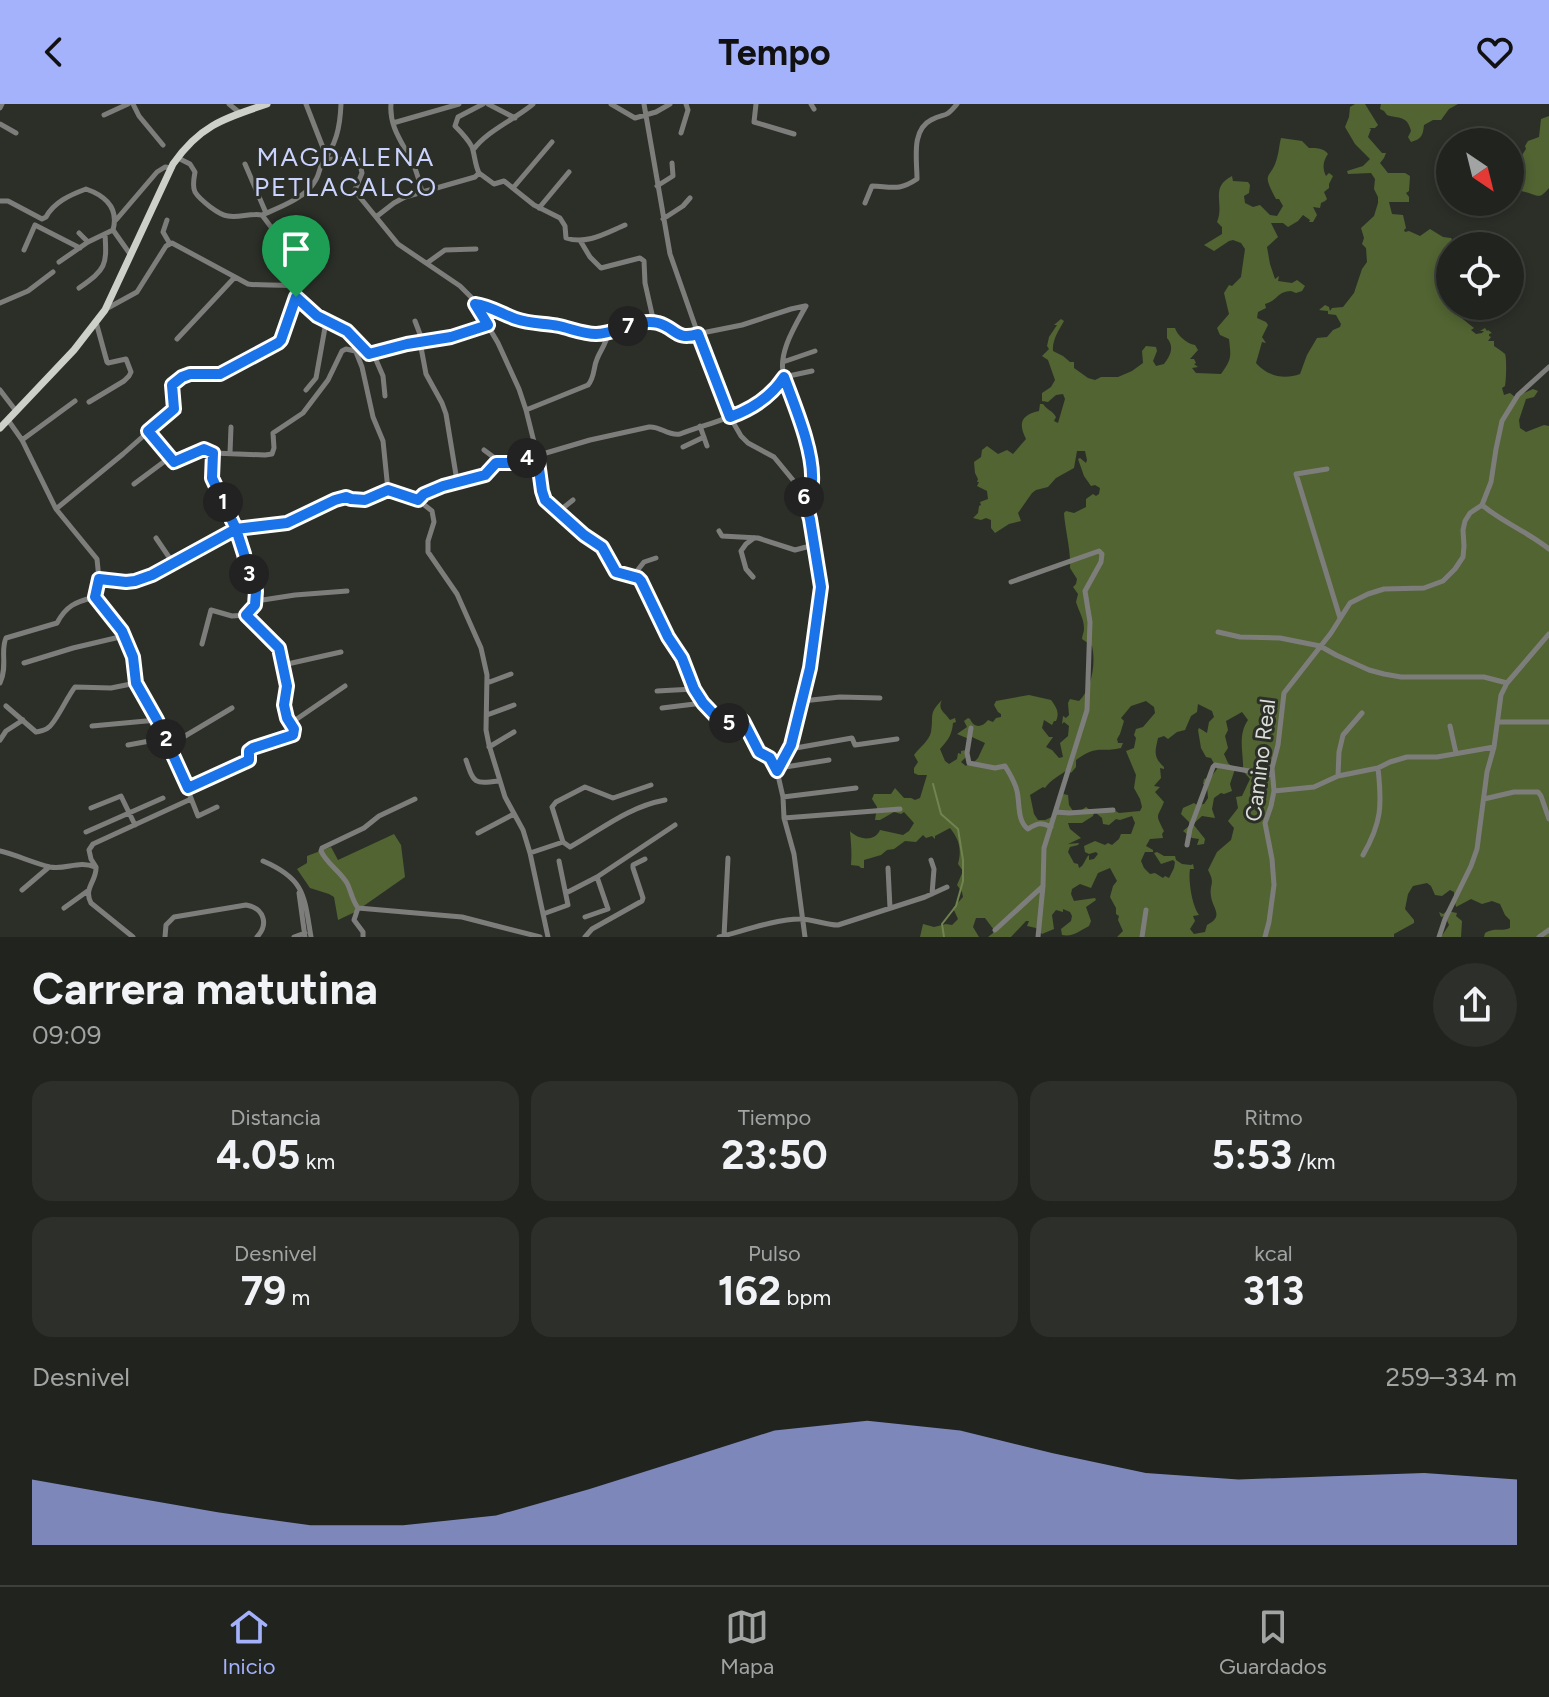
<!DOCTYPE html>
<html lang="es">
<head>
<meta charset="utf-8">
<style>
  body { margin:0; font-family:Figtree,sans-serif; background:#2d2f2b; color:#f1f3f6; height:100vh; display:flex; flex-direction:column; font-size:30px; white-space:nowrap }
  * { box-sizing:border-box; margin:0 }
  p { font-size:26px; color:#a2a4a4 }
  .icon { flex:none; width:44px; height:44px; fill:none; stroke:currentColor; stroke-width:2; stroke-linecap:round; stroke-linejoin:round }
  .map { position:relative; height:833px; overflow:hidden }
  .panel { display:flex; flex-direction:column; background:#21231e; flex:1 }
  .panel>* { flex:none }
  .needle { width:52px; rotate:145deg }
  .controls { position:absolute; left:1436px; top:24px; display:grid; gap:16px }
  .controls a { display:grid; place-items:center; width:88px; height:88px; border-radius:50%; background:#21231e; box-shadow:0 4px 12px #0003,0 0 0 2px #3e403c; font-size:40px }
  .pin { position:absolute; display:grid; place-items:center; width:68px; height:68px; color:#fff; margin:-82px -34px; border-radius:50% 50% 50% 0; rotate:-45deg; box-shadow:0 0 8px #0007 }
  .pin .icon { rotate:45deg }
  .km { position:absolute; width:40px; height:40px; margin:-20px; border-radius:50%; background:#222; color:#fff; font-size:22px; line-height:40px; text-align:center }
  .round { display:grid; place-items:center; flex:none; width:84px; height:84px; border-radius:42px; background:#2d2f2b }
  .head { display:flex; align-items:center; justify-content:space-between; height:136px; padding:0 32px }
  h1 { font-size:44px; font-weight:700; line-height:60px }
  .stats { display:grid; grid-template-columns:repeat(3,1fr); gap:12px; height:136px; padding:8px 32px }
  .stats div { display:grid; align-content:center; border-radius:20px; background:#2d2f2b; text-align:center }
  .stats b { font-size:40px; font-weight:700 }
  .stats small { font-size:22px; font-weight:400 }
  .stats p { font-size:22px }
  .chart { height:224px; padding:16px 32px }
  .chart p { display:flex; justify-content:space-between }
  .chart svg { width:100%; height:144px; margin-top:8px; fill:#a4b2fc; opacity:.7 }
  header { display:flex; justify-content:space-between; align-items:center; height:104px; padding:0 32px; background:#a4b2fc; color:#111; font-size:36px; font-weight:700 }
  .tab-bar { display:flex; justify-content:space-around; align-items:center; height:112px; border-top:2px solid #3e403c; background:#21231e; font-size:22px; color:#a2a4a4 }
  .tab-bar a { display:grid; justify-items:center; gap:4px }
  .tab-bar .selected { color:#a4b2fc }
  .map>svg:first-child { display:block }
</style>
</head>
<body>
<header><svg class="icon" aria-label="back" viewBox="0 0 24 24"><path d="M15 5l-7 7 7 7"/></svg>Tempo<svg class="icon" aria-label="heart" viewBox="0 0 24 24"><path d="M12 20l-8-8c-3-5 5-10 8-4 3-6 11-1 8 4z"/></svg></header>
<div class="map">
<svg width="1549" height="833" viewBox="0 0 1549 833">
  <rect width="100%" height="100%" fill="#2c2f28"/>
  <path fill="#526432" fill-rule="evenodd" d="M1355,0H1365L1378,21L1375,24H1369L1371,25L1368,33L1382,49H1386L1384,54L1380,59L1388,69H1405L1410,72L1409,87L1406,89L1409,93V98H1389L1392,110L1403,111L1406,124L1404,126L1405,128L1409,127L1420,132L1430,125L1443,133L1451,134L1453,138L1452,142H1450V150L1445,158L1444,165L1450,180V202H1466L1460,207L1459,212L1474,224L1471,226L1476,230L1482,229L1484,227H1480L1485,224L1487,227L1488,226L1492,229L1489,230V232L1491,233L1488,237H1494V242C1498,245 1502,247 1505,250C1507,254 1506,278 1505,282L1502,284L1504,291L1510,289L1515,293L1533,285L1538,287L1534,293L1526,295L1519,316L1520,324L1526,328L1544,321L1549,322V833H1484L1485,829C1495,823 1501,828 1510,824V816L1505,811L1500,800L1492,797L1482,800L1471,795L1456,803L1454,794V788L1450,786L1442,792L1435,791L1431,782L1427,779L1413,782L1408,790L1405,805L1414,816V819L1394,830V833H1117L1123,827L1118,816L1119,812L1116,810V804L1110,793L1113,782L1117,777L1110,764L1098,769L1091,784L1080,780L1072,785L1071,790L1074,797L1095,794L1096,796L1086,803L1091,817L1089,822C1079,827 1074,833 1062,831L1061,825L1071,817L1072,812L1070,808L1063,805V808L1056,806L1052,811L1054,825L1042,830L1036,824L1027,822L1029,817H1026L1011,833H988L993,829L994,826L985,814H976L973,823L979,833H920L923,820L934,823L946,820L952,821L958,815L953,804L963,793L962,788L957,781L963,767L958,760C962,745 959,735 950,724L935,732V735L932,732L926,734L923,731L916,738L905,737L894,745L887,746L881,751L864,756V764H861L859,762L851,761C852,748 851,739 850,727C858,736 875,738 880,726L903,731L909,727L914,719L904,708L901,710L894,708L880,716H875L877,703L872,695L874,690H891L895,684L904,694H911L915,696L920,694L927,671H918L914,669V664L918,658L914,651C920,643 929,637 931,628C934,611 928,610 942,596C937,606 945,608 950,616L955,614L956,618L953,619C952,631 948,636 940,645L945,657L949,660L957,655L958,649L961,650V647L966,646V653L961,658L966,662L968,659H973L978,654L985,639L972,633L969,635L957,630L967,623L964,617L968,614L970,615C974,624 982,624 988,616L993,618L996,614L1001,613V610L998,608L994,601L996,597L1029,591L1051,596C1056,603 1060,608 1056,617H1054L1052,621L1044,616L1042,624L1049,633H1053L1046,643L1052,646L1059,654L1063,653L1060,639L1068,632L1069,622L1064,618L1062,620L1063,612L1066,614L1069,611L1068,599L1070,595L1079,597C1092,585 1096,559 1092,542L1082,535C1082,532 1084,528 1084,525C1084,514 1079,508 1076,498L1078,490L1073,483L1076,480L1077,475L1070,464C1071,445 1065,426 1064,409L1066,407L1074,409L1086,403V395L1093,390L1096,392L1099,390L1100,384L1095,381L1091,382L1084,372L1078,355L1080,354L1086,359L1087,356L1085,347H1077L1074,364L1056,374L1048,383L1036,386L1032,389L1018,409L1021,417L1009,420L995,429L991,424V416L986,414L981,416L973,414L978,409L979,402L981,401L980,398L988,395L987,387L977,382L979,378H977L978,375L975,369L974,358L981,353L982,346L987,342L998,350L1007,346L1013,350L1026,335C1018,319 1021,311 1039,307L1040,300H1043C1047,306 1053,307 1056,313L1054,317L1058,319L1065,295L1063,290L1056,291L1048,298L1042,297V289L1051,283L1055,276L1048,256L1042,252L1049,245L1047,242L1049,233L1057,221H1054L1061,215L1064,217C1059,226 1052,236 1053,247L1063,252L1070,258H1074V264L1088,274L1095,276L1101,273H1118L1132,267L1143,259L1142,247L1146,242L1156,243L1157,247L1153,257L1156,262L1164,260C1170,252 1175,243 1167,234V224H1175C1177,231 1187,240 1195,241L1198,246L1190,255H1194L1196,259L1194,260L1198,263L1192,264L1196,269L1221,270C1232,255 1231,253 1229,235L1220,231L1217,224L1229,210L1224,189L1229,181L1232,182L1241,173L1245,145L1241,139L1233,136L1229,137L1214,147L1204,141L1222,130V123L1217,118C1225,99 1209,84 1232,72L1233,77L1248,78L1250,81L1249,89L1244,92L1245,99L1253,103L1260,101L1270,111L1277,112L1283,102L1279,95H1276C1260,65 1271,77 1277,54C1279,48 1279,41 1281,34L1302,37L1309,44C1316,44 1324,44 1328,50C1323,57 1322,64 1326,72L1329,69L1333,72L1329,80V84L1324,88L1327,95L1325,97L1321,99L1320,104L1313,103L1317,111L1313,118H1309L1310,116L1303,111L1298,117L1288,123L1283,119H1271L1278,133L1267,143L1270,160L1275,175L1279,172L1278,177L1292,179L1297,176L1305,182L1302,187L1296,189L1291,187C1276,188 1279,196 1265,200L1266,204L1258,208L1257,214L1266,218L1268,221L1262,233L1266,239L1262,238L1256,259C1267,272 1284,276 1300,270L1307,251L1317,234L1327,233L1333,226L1340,223L1341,220L1336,211L1328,210V207L1319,206L1325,201L1329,203L1330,207L1332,204L1343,203L1354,189L1362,165L1367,158L1366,144L1362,140L1364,134L1361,124L1374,112L1378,99V93L1374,85L1375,75L1371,69L1348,70L1347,67L1363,62L1370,55L1355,40L1345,23L1349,13L1350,3ZM1146,597L1154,603L1155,609L1143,623L1136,625L1134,631L1136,634L1134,644L1126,647L1136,671L1134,684L1140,695L1142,703L1140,707L1119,709L1112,705L1096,709L1102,714L1103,720L1109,721L1116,715L1120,716L1132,712L1135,719L1131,730H1121L1119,735L1112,741L1108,739L1105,741L1095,737L1084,742L1085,748L1089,750L1096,748L1098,750L1094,755L1089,756V751C1085,754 1085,761 1079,764L1078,760L1074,759L1068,748L1070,743L1078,741L1079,739L1068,740L1081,734L1070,725L1068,719H1082L1093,712L1094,709L1086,703L1079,708L1073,707L1069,701L1068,691L1063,690L1054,712L1045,716H1038L1034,710L1030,691L1043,683L1045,684C1050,676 1061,671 1068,665L1071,669L1076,663V656C1098,640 1099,649 1121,644L1123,639H1118L1117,635L1120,630L1124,617L1121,614L1131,602ZM1198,600L1212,607L1214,613L1209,618L1207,629L1199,624L1198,626L1201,644L1206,653L1211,654L1217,665L1211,673L1204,675L1203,680L1207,682L1208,694L1204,700L1197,701L1194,699L1183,704L1181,710L1189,718V722L1183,727L1192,734L1199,735L1197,741L1204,740L1205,735L1193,720L1202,712L1215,714L1212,705L1214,694L1221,689L1224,690L1232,687L1230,680L1235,665L1228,659L1224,650L1228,644L1225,632L1228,626L1226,617L1242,608L1248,616C1237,632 1244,650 1243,667L1250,675L1242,692L1236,693L1238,704L1228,717L1234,724L1231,736L1217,748L1208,766C1216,781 1209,779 1211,792C1212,804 1225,812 1207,821L1205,828L1194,830L1190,825L1195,817L1193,812L1199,811C1192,802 1188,776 1190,765H1194L1193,760L1191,761L1182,760L1176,756L1175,752H1164L1157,748L1154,749L1161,760L1173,756L1175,758L1174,764L1169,774L1165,772L1163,774L1155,769L1150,770L1144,764L1141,757L1145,748H1153V746L1146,742L1150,735L1163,734L1162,730L1164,727C1155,709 1157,715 1164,698L1155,688L1160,683L1154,682L1161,674L1160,664L1164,665V663C1153,653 1155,648 1158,634L1164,632L1168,635L1177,628L1185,626L1191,612L1197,608Z
    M1381,0H1458L1449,5L1441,16H1433L1424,21C1423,32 1421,35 1411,38L1408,33L1411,27C1407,11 1399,15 1387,11L1384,7L1380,5Z
    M1549,12V84C1540,94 1540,93 1529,89C1521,86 1519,89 1513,82C1517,73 1527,62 1522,51L1526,45L1525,42L1528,37L1539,33L1541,15Z
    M394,730L401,741L405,773L355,808L338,816L334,793L329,790L310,784L297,765L307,759V752L331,743L338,756Z
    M1447,807L1457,809L1456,812L1462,817L1461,833H1441L1449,821L1445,812L1441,813L1439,808L1443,810Z"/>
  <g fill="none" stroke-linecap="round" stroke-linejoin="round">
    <path stroke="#708350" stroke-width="2" d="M933,680L941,710L958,725L963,756V777L956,802L942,820L944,833"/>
    <path stroke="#7d7e7b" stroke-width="5" d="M133,0L139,12L163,41
      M229,0L240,9
      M306,0L327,54
      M391,0C389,22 402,38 411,56C417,66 419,77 422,88
      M488,0L515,14
      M611,0L635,14L656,8L670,0
      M644,0L670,150L698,230L730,313L741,332L748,339L774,353L802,387L810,415L821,479L810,564L791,641L778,666
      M756,0L754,18L794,30
      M811,0L814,5
      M0,4L2,0
      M104,11L128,0
      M393,19L459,0
      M0,20L16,29
      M681,29L688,6L686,0
      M473,46C488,26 514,16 533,0
      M178,54L190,60L195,68C194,74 192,82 195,88C200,96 219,111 228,112C239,114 250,109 262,111C278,104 306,94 315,77C319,72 319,65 322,60C336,40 340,25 341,0
      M327,55L359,56L362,69L355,86L358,91L398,140L460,182L471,193L498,239L519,285L526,306L537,350L542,387L545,396L584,431L602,443L616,468L623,471L633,472L641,477L668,533L682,554L694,585L703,599L721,618L728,619L739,615L743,617L759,648L770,654L777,667L783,693L784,714L794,750L805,833
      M245,60L266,109
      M479,69L494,80L504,77L534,101L560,114L565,122L566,134C587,141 606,129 625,121
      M479,69C475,61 475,52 472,43C468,35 461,28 455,22L458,13L483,0
      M657,82L673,72L672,59
      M513,84L552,38
      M0,97H8L42,115L46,113C54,98 70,91 86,85C106,92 119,104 113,126L130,150
      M865,99L872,82C893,83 899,87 917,75C917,56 911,26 931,16C945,8 944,16 957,0
      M539,104L569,68
      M376,113L394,99L405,93L475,73L479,69
      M663,115L683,102L690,94
      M116,116L157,68L165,63L172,64
      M167,116L163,128L170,140
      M35,121L80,144
      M79,129L88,138
      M581,138L590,153L601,164L640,154L644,157L645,179L654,219
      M24,146L35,121
      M59,158L88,138L113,126
      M427,159L445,146L476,145
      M79,184C106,165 107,162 105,130
      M296,193L317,212L347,227L368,249
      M0,199L28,187L53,168
      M475,200L485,202L527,218L556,221L588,229L608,228L620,224L654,219L663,222L682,233L742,221L791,205L805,202
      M106,205L137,188L166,142L172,139L248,180C263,182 277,180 292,182
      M415,217L423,238
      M177,235L235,173
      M420,238L426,270L442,299L446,310L457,377
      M356,248L362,263L373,313L383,337L388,386
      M373,249L383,272L385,292
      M783,258L815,247
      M1549,263L1518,291L1502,317L1496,345L1491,378L1482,401C1502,418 1528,428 1549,445
      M0,286L16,307
      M306,286L316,274L326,218
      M89,298L124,277L129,272L131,268L126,255L108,259L107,258L96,218
      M526,306L588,281C595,273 593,264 597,255C601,245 607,239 608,228
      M8,316L22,336L56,405L97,455L99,475L95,493
      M700,322L707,342
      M148,327L174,358L204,345L213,349L265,351L272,350L274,344L273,329L303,309L328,276L342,247L346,245L369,250L407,240L451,233L488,221
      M22,336L75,297
      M683,343L704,333
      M484,346L500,358
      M213,349L212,374L236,425L247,465L256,487V497L246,511L279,544L287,582L284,601L287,614L291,619
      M230,349L231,323
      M1327,365L1296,370L1340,514
      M134,380L169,354
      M803,387L812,378C814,348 795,303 784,273L812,267
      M418,396L424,390L443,382L485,371L496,359H512L590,336L649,323C661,322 667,332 680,330C717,316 761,309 784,273C777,250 795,222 806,202
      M56,405L123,350L174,305L172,281C187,266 197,273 215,270C231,268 259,250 274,241L281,236L296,193L287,156L271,123L262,111
      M558,408L573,396
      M719,427L722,432L758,434L795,446L814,441
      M156,434L173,459
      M633,472L644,458L656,454
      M753,473L746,465L741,447L746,440L754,434
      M99,475L126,478L135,477L152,471L236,425L287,419L335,396L346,393L365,396L388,386L418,396L432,407L434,418L428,437V448L457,490L481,544L487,571L486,626L489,641L505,693L523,726L530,749L548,833
      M1011,478L1099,447L1102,450L1101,458L1085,487L1090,518L1087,606L1044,744L1043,782L1038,833
      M95,493L122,527L133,553L136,579L170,641L198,712L217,703
      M256,497L295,491L347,487
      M1218,528L1240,533L1280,534L1320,542L1336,551L1369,566L1384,570L1401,573H1484L1507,579
      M202,540L211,506L232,512L246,511
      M24,559L73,544L124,532
      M283,561L341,548
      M0,579C8,562 0,547 6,534L57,519C66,502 75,498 95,493
      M487,579L511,570
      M657,587L694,585
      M802,597L840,593L880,594
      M6,602L36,628C40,627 45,627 49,623C56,618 67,593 75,583L111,584L136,579
      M662,604L703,599
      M487,611L514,601
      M1498,618H1549
      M92,622L157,616
      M1450,622L1456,649
      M971,624L967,649L969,659L995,664L1005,662C1010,670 1015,678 1017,687C1020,700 1017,717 1028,725C1037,719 1041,718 1051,723
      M0,636L6,627L23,616
      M128,641L166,634
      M170,641L232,604
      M489,643L514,628
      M790,645L852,634L855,641L897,635
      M466,656C474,680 474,680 499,677
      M779,664L829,656
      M1338,672L1339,648L1343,631L1362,609
      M188,684L249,656V647L253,644L293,631L294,625L291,619L345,582
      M1274,687L1314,683L1338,672L1378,664L1390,658L1407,653H1437L1494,643
      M783,693L856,684
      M1484,695L1514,688H1538L1541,692L1549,715
      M91,704L121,692L135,721
      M1056,708L1069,709L1113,706
      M784,714L900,705
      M86,728L163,694
      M478,729L514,710
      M563,738L552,703L556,698L585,683L613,694L651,681
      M563,738L570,743C602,725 628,703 665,696
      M1187,741L1190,725L1213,663L1215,661L1272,671
      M0,747C17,751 33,759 50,763C66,766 79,756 95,763
      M530,749L563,738
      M1363,751C1382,718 1382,701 1378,664
      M931,756L934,765L932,790
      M263,757C305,775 304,791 311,833
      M96,763L91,755L89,746L93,740L191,695
      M96,763C97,777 83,784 91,799L133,833
      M888,764L890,804
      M22,786L49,763
      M299,789L305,833
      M566,789L597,773L675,721
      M64,804L89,786
      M358,804L462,813L540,833
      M358,804C352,796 351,787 347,779C339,766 327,760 321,747L322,744L364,724L379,712L415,695
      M358,804L354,816L363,828V833
      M543,810L568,801L559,757
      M585,813L608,805L597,773
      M995,826L1043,782
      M724,832L728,754
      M165,833L166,821L174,813L246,801C264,804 269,820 257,833
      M294,833L305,829
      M585,833L592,825L642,797L643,794L633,764V761L645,755
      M719,833C743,827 776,815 800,815C813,815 825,821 838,821L925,793L947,783
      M1142,833L1146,806
      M1265,833L1269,818L1274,781L1272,755L1265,719L1271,702L1274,687L1272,664L1278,641L1284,589L1331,529L1350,499L1368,490L1384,485L1424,484L1443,477L1455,465L1463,453L1464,442L1463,426L1465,417L1470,409L1482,401
      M1439,833L1445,815L1471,762L1477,745L1487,668L1494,643L1501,591L1507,579L1549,530
      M1539,833L1549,826"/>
    <path stroke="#ccd0c8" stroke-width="7" d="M0,324L74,246L105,206L173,60C200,21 225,14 267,0"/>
  </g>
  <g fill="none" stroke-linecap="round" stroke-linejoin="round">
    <defs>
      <path id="route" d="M296,193L281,236L278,239L220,270H190L182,273L172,281L174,305L148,327L174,358L204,345L213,349L212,374L236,425L152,471L135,477L126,478L99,475L95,493L122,527L133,553L136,579L157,616L188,684L245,658L249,656V647L253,644L293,631L294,625L287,614L284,601L287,582L279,544L246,511L255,501L256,487L247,465L244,450L236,425L287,419L335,396L346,393L351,395L365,396L388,386L418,396L424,390L443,382L485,371L496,359H512L537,350L542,387L545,396L584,431L602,443L616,468L638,474L641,477L668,533L682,554L694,585L703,599L721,618L728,619L739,615L743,617L759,648L770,654L777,667L791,641L810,564L821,483L810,415L802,387L812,378C814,347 795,303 784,273C771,293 752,305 730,313L698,230C676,237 676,224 658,219C637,214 616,230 596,230C584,230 572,225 559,222C545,219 530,220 516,215C502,210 490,202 475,200L488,221L451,233L407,240L369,250L347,227L317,212L296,193"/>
    </defs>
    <use href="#route" stroke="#fff" stroke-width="16"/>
    <use href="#route" stroke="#1a73e8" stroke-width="10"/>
  </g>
  <g text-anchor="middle" stroke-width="6" stroke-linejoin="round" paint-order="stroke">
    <g font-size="22" fill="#dbddd9" stroke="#2c2f28">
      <text transform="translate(1260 656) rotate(-83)" y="8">Camino Real</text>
    </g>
    <g font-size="26" letter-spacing="2" fill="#cad3fe" stroke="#2c2f28">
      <text x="346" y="62">MAGDALENA<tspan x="346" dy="30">PETLACALCO</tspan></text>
    </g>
  </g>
</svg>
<div class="controls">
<a><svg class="needle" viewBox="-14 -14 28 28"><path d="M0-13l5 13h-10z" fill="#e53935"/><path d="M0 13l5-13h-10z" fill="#a2a4a4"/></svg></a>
<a><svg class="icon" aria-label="locate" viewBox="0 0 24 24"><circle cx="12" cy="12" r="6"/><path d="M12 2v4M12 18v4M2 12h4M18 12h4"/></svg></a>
</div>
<div class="pin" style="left:296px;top:193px;background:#1e9e55"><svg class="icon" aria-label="arrive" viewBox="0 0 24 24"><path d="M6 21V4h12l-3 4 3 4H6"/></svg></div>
<b class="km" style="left:223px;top:398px">1</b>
<b class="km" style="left:166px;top:635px">2</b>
<b class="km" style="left:249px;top:470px">3</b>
<b class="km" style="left:527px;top:354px">4</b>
<b class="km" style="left:729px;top:619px">5</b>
<b class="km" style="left:804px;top:393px">6</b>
<b class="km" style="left:628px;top:222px">7</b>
</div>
<section class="panel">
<div class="head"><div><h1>Carrera matutina</h1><p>09:09</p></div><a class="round"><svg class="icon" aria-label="share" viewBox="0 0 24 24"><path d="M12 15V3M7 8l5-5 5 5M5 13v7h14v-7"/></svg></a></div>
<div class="stats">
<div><p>Distancia</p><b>4.05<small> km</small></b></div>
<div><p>Tiempo</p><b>23:50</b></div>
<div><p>Ritmo</p><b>5:53<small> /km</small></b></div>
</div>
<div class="stats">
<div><p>Desnivel</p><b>79<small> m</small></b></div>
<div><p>Pulso</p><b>162<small> bpm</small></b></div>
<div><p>kcal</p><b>313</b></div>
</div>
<div class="chart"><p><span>Desnivel</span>259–334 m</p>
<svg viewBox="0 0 160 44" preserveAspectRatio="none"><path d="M0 44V24L10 29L20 34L30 38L40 38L50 35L60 27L70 18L80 9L90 6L100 9L110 16L120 22L130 24L140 23L150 22L160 24V44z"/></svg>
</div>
</section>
<nav class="tab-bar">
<a class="selected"><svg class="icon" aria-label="home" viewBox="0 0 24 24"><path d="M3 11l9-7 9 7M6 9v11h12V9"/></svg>Inicio</a>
<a><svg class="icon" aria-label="map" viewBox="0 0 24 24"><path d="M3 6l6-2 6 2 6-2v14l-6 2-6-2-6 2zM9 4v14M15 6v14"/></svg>Mapa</a>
<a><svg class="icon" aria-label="saved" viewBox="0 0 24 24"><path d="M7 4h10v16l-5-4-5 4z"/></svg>Guardados</a>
</nav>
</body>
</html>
